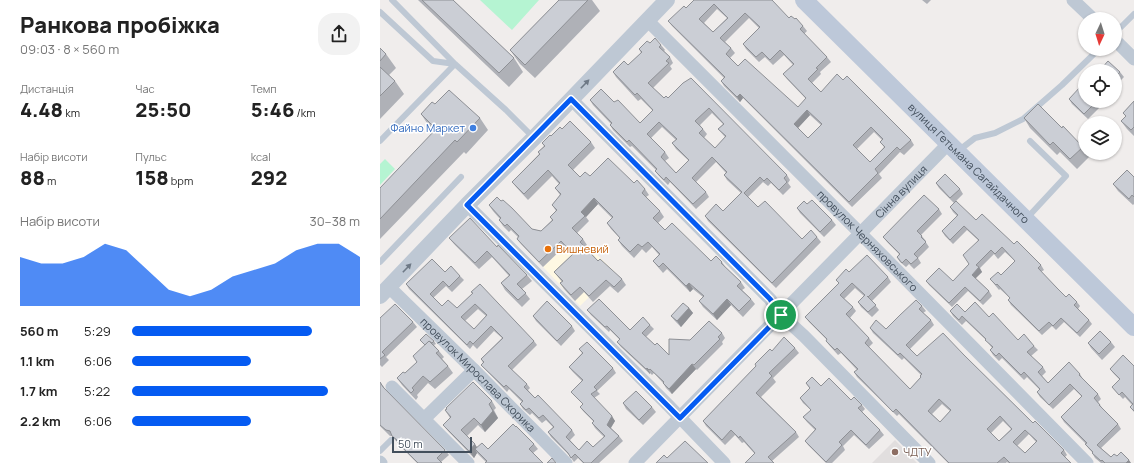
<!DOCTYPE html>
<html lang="uk">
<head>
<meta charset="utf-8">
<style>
  body { margin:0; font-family:Manrope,sans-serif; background:#f2f2f2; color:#222; height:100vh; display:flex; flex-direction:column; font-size:15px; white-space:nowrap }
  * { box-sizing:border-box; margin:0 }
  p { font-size:13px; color:#767676 }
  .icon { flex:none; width:22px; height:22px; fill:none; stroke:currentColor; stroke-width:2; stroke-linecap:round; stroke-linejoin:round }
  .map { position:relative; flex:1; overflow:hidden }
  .sheet { display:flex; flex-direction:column; background:#fff; width:380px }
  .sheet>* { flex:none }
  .needle { width:26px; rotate:184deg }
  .fabs { position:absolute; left:698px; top:12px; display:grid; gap:8px }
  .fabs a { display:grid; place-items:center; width:44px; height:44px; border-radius:50%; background:#fff; box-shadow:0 1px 3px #0004; font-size:20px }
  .scale { position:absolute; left:12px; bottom:10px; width:80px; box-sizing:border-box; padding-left:4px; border:2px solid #434f5c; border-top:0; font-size:11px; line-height:14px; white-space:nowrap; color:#434f5c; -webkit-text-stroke:3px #fff; paint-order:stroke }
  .pin { position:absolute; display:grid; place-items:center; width:34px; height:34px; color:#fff; margin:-17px; border:2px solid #fff; border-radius:50%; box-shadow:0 1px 4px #0007 }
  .round { display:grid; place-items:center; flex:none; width:42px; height:42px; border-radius:16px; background:#f2f2f2 }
  .overview { display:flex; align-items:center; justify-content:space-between; height:68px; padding:0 20px }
  h1 { font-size:22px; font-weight:800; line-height:30px }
  .metrics { display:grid; grid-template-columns:repeat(3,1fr); gap:6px; height:68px; padding:4px 20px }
  .metrics div { display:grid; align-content:center }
  .metrics b { font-size:20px; font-weight:800 }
  .metrics small { font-size:11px; font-weight:400 }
  .metrics p { font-size:11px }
  .chart { height:112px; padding:8px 20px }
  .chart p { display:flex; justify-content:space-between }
  .chart svg { width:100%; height:72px; margin-top:4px; fill:#055bf2; opacity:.7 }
  ul { padding:0 20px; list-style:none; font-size:13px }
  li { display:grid; grid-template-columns:64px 48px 1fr; align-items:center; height:30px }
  li i { height:10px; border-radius:5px; background:#055bf2 }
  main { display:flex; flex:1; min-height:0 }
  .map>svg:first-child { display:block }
</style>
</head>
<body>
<main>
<section class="sheet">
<div class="overview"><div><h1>Ранкова пробіжка</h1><p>09:03 · 8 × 560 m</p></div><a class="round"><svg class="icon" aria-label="share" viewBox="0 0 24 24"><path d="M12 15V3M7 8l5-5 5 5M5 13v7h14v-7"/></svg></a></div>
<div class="metrics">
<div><p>Дистанція</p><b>4.48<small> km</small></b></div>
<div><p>Час</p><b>25:50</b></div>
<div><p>Темп</p><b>5:46<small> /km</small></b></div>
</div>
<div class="metrics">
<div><p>Набір висоти</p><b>88<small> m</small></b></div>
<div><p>Пульс</p><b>158<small> bpm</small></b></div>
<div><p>kcal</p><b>292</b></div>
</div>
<div class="chart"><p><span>Набір висоти</span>30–38 m</p>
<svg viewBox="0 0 160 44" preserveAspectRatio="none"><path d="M0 44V14L10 18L20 18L30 14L40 6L50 10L60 22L70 34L80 38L90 34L100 26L110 22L120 18L130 10L140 6L150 6L160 14V44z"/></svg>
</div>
<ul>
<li><b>560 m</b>5:29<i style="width:79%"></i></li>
<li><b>1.1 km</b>6:06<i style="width:52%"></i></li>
<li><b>1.7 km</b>5:22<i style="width:86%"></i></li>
<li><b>2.2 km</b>6:06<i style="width:52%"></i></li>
</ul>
</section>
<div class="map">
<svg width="754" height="463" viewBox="0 0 754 463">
  <rect width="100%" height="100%" fill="#f0edec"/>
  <path fill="#fef8e3" d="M188,244L198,254L207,245L235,272L200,306L163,267Z"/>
  <path fill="#e1dede" d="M515,440L537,463H492Z"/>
  <path fill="#b5f4d2" d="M100,0H159L132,30Z
    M5,159L15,169L0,185V164Z"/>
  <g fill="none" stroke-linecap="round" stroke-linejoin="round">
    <path stroke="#bec8d4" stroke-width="6" d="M0,12L53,61L75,64L126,110L154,138
      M735,33L754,14
      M0,141L75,64L12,0
      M578,151L595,138L615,133L643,119L682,85L719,49
      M647,218L686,176L650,141
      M0,262L81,177
      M0,451L11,440"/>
    <g stroke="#bec8d4" stroke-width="13">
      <path d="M693,0L713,19"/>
      <path id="s1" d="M267,20L494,247L707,463"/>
      <path d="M735,40L754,59"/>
      <path d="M191,99L390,299L401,315L424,336L549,463"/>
      <path d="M87,205L288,405L344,463"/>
      <path id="s2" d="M9,287L94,370L186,463"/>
      <path d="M12,387L44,419"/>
      <path d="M0,462L1,463"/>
      <path d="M88,463L44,419L94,370"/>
      <path id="s3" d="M255,463L569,143"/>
    </g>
    <path stroke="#bec8d4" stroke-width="16" d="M0,296L87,205L154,138L287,0"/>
    <path stroke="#bdc8d9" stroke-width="18" id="s4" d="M424,0L754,327"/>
  </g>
  <path fill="#afb1b7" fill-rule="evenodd" d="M38,0H73L134,58L143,72L129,87Z
    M179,0H212L220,11L155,78L140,64L130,50Z
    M314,0L415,19L423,26L427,31L424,34L447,57L451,62L440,72L441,74L432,83L441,92L531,140L534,145L524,155L520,152L499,174L502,178L472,207L363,98L360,102L344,86L341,81L344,78L292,26L288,21L306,8ZM337,9L347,18L333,32L324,23ZM369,18L379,28L363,44L366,49L379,62L385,57L393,65L404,55L413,65L403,74L407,79L426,99L418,107L358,66L350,58L355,53L351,48L345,42ZM430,115L441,125L428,138L418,128ZM494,132L502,140L500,142L504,147L490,162L477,149Z
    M542,0H551L547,4Z
    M270,43L281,45L285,50L284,51L290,57L293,63L290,66L292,69L273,88L284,98H288L303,83L407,175L410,180L408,183L411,187L403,195L391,183L388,186L383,182L368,197L378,207L422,239L437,237L441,242L396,288L328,221L325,216L343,211L361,193L347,180L344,175L346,173L336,162L316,182L326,192L329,197L316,209L290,182L288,185L279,176L275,171L276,170L252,146L250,147L233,130L230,125L231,124L213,105L210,100L234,102L260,123L273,111L261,99L258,101L236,77L233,72L248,65L261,53L259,49ZM332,113L343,124L338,129L345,137L335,148L324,138L327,134L323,129L320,125ZM282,127L296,140L292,143L296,149L309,161L296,173L285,161L289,158L285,152L271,138Z
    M0,48L6,54L16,68L9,75L15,81L24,94L0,119Z
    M735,71L740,72L744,77L735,86Z
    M703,87L705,101H721L719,103L721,106L708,119L692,104L689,99Z
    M754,101V136L747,129L741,121L746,117L743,113Z
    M55,104L100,118L108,130L86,154L84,152L0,239V188L55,131L49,126L41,114Z
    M644,118L682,128L703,147L705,149V153H708L710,156L697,169L680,152L677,155L650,128Z
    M182,129L211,142L215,148L193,170L200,177L210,176L254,183L265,189L269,195L266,197L280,211L284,217L278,223L285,230L331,261L342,262L346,268L361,282L365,288L362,290L371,299L375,304L363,317L351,305L337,320L323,307L319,301L323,297L313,289L310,292L287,269L283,273L277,266L273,261L279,255L272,247L266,253L262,249L254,258L242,246L238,240L240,238L231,229L227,223L232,218L218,204L206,217L209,221L197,233L203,239L207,245L205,247L218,261L242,279L246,285L238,293L230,286L213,302L204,292L195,301L184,289L180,283L182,282L174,272L193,254L185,246L163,267L141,244L137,239L138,237L131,230L129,232L123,226L119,220L120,219L113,211L109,205L121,201L152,229L161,231L172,220L170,217L176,211L172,205L180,195L175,188L179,184L172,176L148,200L136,187L132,182L159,154L158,152L164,146L162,143Z
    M754,177V204L753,205L738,191L733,184Z
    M556,183L580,189L583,194L574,203L559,188Z
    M427,204L452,220L456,225L444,237L420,213L417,208Z
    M570,207L596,220L634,244L661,265L664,270L661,272L686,297L697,302L700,306L698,309L709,320L712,324L700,337L684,322L676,330L672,326L662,335L631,305L628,300L630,298L620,289L619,290L610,279L621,275L635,261L625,252L618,259L614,254L600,268L602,272L595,278L609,291L612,296L603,305L588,291L572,307L549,285L546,281H573L589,264L598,240L587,230L573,244L565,236L562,231L577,216L573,212Z
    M559,209L562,214L541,235L546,241H545L549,247L538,258L541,263L534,269L529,264L526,267L520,262L517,257L519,254L507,242L503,237Z
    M69,238L117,247L147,275L152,281L142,289L150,299L142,307L125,290L121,283L129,276L112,257L99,269L74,244Z
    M65,272L80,276L84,280L72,292L66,286L53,298L62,306L77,308L93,293L154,341L157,345L132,370L147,384L150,388L148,390L155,398L192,430L195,435L190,440L199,450L213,447L224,437L215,428L212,423L214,422L203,411L200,407L203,404L191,392L202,381L192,371L189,367L202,353L199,349L233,368L236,373L217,391L220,394L214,398L235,421L231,428L239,436L243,441L219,463H203L198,458L194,462L189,455L171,437L168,432L173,427L166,420L162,423L152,413L150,415L143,409L140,404L142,402L129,389L127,392L105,369L101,365L103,363L101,359L122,338L114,331L97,349L93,345L90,349L29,289L26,284ZM98,309L106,316L94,329L85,321Z
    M469,272L508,277L511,282L492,301L499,310L492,317L481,307L478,302L484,296L475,288L464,299L473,307L476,311L470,318L489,338L493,343L489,347L530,389L541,377L540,376L541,375L524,358L522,360L493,333L490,328L506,329L542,306L546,311L543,313L551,320L554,325L530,349L537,356L584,355L653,423L684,450L687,455L685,457L691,463H628L627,462L626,463H568L519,414L517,416L477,377L474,372L477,370L461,353L458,355L449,345L446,341L447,340L429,322L425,317L459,283L456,280ZM562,404L570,411L560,422L552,414ZM623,421L631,429L619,441L611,433ZM649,434L656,442L645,453L637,446Z
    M309,308L313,313L301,327L295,321L291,316Z
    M207,310L250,330L270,325L274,329L266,337L275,345L289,355L310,340L342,333L345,338L342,342L343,344L317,370L316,369L292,394L286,388L283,383L274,373L272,375L270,373V374L241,347L237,342L240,340L230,330L229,332L211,315Z
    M570,311L585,312L609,317L638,340L654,346L658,350L651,356L663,367L666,372L662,376L668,383L700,374L703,379L718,394L721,399L718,402L723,409L738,424L741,429L721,448L731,457L737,456L751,463H721L715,458L712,453V452L709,449L705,444H706L684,422L681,417L702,397L694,389L673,409L660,397L657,392L660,390L647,377L644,380L622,358L619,361L613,355L610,350L612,348L606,340L586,321L582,325L573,316Z
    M153,316L192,326L195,331L181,346L156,321Z
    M0,318L33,322L37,327L6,357L9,360L2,367L0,365Z
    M40,340L54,341L56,344L54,345L64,357L62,359L68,366L73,373L55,389L48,383L37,395L38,397L36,400L22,385L17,378L25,373L37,362L45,345Z
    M731,342L735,347L722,360L711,348L708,343Z
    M415,348L419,353L393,378L396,382L381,397L416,432L419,437L392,461L374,453L364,442L362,443L355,435L345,445L326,426L323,421L376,366L375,364L392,351Z
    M754,366V412L750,407L752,405L745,397L743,399L732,387L740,380L733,373L730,369Z
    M0,382L4,387L5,390L65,450L69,455L61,462L62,463H37L20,446L12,436H10L0,426Z
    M426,383L441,386L482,405L485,409L482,412L500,430L504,435L489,449L474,435L463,446L465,450L452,463H446L428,445L425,441L435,430L427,422L423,417L431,410L423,403L420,398L430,389Z
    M112,401L116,408L114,410L118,418L105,432L98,425L87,436L97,447L108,449L154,444L158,449L153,453L106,462L97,453L94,458L68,431L63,425L70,418L65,410Z
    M243,403L272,407L276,412L263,425L246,409Z"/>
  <path fill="#8e9095" d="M360,94L363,98L360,102L357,97Z
    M427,110L430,115L417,129L414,124Z
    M214,198L218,204L206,217L201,212Z
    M599,267L602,272L595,279L592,275Z
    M309,283L313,289L310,292L306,286Z
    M347,299L351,305L337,320L333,314Z
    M309,308L313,313L301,327L297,321Z
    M312,364L316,369L292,394L289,389Z
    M267,368L270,373V374L266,369Z
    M109,404L118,418L105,432L101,425Z
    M232,416L235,421L230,429L227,425Z
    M95,444L99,451L95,449L97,453L94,458L89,451Z
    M749,460L751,463H746Z"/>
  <path fill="#cbced5" stroke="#8e9095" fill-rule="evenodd" d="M42,0H73L134,58L119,73Z
    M179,0H208L145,65L130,50Z
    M314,0H392L409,18L411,16L415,19L416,18L423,26L420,29L447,57L436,68L438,69L428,79L441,92L457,74L463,80L467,76L531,140L520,150L517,147L495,169L498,173L469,202L360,94L357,97L341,81L345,77L288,21L304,6L306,8ZM334,4L348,18L333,32L319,19ZM365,13L380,27L363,44L376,57L382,52L390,60L400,50L414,64L403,74L426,98L418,107L365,59L358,66L346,54L351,48L340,38ZM427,110L442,124L428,138L414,124ZM491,127L503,139L500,142L505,147L490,162L473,145Z
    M275,38L281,45L279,47L290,57L286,61L289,63L268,83L284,98L286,96L288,98L303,83L311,78L407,175L404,178L407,182L399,190L387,178L384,181L380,177L364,193L378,207L385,201L422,239L431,230L437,237L392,283L325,216L336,204L343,211L362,192L344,175L347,172L332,157L312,178L326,192L313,204L286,177L284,180L275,171L277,169L249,140L247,142L230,125L232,123L210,100L221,89L234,102L238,100L260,123L273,110L257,93L255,95L233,72L244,61L248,65L262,52L259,49L267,41L270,43ZM329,108L344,124L338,129L346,136L335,148L319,133L323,129L315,121ZM279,122L297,139L292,143L309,160L296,173L281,157L285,152L267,134Z
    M0,48L6,54L0,61Z
    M728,61L740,72L735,77V71H719Z
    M0,67L15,81L0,96Z
    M705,85V101H717L704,114L689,99L701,86L703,87Z
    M69,90L100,118L77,142L75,140L0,219V188L56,129L41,114L52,102L55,104Z
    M754,101V127L751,130L741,121L746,116L743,113Z
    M658,104L682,128L683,126L703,147L690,159L673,142L670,145L644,118Z
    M190,121L211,142L188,165L200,177L205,172L210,176L228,158L254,183L257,180L265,189L262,193L280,211L273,218L285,230L292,223L331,261L336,256L342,262L341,263L361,282L357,286L371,299L359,311L347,299L333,314L319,301L324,296L309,283L306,286L283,263L279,267L273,261L280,254L268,242L262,247L258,244L250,252L238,240L240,238L227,223L233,217L214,198L201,212L205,216L192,228L203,239L200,242L218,261L220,259L242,279L234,287L226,280L209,296L200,287L191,295L180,283L183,281L174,272L193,254L181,241L159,262L137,239L139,236L127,224L125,226L119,220L121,218L109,205L117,197L121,201L123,200L132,208L152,229L161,231L173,220L170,217L177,210L172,205L181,194L175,188L180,183L168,170L144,194L132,182L160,154L158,152L165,146L162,143L170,135L171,136L180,127L182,129Z
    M747,170L754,177V197L752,195L749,199L733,184Z
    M565,174L580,189L570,198L556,183Z
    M544,195L559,209L537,231L542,236L541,237L546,242L534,254L538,258L531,264L526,259L522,263L517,257L520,254L503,237Z
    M432,200L452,220L440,232L417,208L424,201L427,204Z
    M576,201L596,220L602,214L634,244L637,241L661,265L658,268L677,288L686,297L689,294L697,302L694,305L709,320L697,333L681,318L673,326L669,322L659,331L628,300L630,298L617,284L616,285L610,279L618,272L621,275L635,261L622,247L615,254L611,250L596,265L599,267L592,275L609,291L600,301L585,287L569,303L546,281L559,268L573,281L589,264L583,255L599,240L584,226L570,240L562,231L578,215L570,207Z
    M90,218L117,247L118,245L147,275L137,284L146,293L138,300L121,283L130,275L107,251L95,263L69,238Z
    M487,255L508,277L488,297L487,296L496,305L488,312L478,302L485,295L472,283L460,295L473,307L466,314L489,338L485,343L530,389L541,377L540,376L542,374L520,353L518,355L490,328L496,320L506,329L520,315L536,300L542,306L539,309L551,320L526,345L537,356L563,333L584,355L653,423L655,421L684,450L681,453L691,463H630L624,457L617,463H569L516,409L513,412L474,372L478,369L457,348L455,350L446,341L447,339L425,317L459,283L456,280L466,269L469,272ZM559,399L571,410L560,422L548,411ZM620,416L632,429L619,441L607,429ZM645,430L657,441L645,453L633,442Z
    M52,259L65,272L71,266L80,276L69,287L63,281L50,294L62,306L68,300L77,308L93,293L91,292L100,284L154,341L128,366L147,384L144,387L155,398L158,395L192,430L186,437L199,450L207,441L213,447L225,436L212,423L214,421L200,407L203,404L191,392L203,380L189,367L203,353L199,349L207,342L233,368L214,387L217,390L211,394L232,416L227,425L239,436L211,463H204L195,454L191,458L188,453L168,432L174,427L163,415L159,418L149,408L146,410L140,404L143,401L126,385L124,387L101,365L104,362L101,359L123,338L111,326L93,344L90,341L87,345L26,284ZM95,304L107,315L94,329L81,317Z
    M219,299L250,330L263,317L270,325L262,333L275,345L277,343L289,355V339L310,340L329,321L342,333L338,337L340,339L314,365L312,364L289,389L283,383L284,382L270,369L269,370L267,368L266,369L237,342L240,339L227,326L225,327L207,310Z
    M167,301L192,326L177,341L153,316Z
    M595,302L609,317L613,313L638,340L644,334L654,346L647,352L663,367L658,372L668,383L689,362L700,374L699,375L718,394L714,398L720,405H719L738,424L717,445L731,457L734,454L737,456L741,452L749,460L746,463H725L722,460L721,461L712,453L713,452L705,444L707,443L681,417L702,396L690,384L669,405L657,392L660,389L644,372L641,375L619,353L616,356L610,350L613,347L605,340L606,339L582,316L579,320L570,311L577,304L585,312Z
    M303,303L309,308L297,321L291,316Z
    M15,304L33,322L2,352L5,355L0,359V318Z
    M720,331L731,342L719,354L708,343Z
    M46,334L54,341L52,343L49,341L45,345L40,340Z
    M404,337L415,348L389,373L392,376L376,393L416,432L388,457L394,463H365L375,453L360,436L359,438L351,430L342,440L323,421L376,366L375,364L390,349L392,351Z
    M49,341L59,351L56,353L68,366L50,382L43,376L32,388L34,390L31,393L17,378L23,372L25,373L37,362L33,356Z
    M743,355L754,366V411L750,407L753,404L742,392L739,395L732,387L740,379L730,369Z
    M432,377L441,386L449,378L471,400L474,397L482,405L478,408L500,430L486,445L471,430L459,442L462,445L446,462L425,441L436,429L423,417L431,410L420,398L430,388L426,383Z
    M0,382L3,387L65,450L57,458L62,463H38L16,441L17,440L12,436L10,431L6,430L0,425Z
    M93,382L112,401L109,404L113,411L101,425L94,418L81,430L95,444L89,451L63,425L71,417L65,410L67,409L66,408Z
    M256,391L272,407L259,420L243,403Z
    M133,424L136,427V426L154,444L149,449L163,463H105L107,461L95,449L102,443L108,449Z
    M305,441L328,463H276L284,455L287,458Z
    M172,458L176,463H167Z"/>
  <defs><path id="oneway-solid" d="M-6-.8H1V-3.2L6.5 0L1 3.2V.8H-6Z"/></defs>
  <g fill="#6e7986">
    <use href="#oneway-solid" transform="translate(205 84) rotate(-46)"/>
    <use href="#oneway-solid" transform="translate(27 268) rotate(-46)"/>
  </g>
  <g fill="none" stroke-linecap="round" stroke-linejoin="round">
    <defs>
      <path id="route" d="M191,99L390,299L401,315L300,418L87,205Z"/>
    </defs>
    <use href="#route" stroke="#fff" stroke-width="8"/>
    <use href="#route" stroke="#055bf2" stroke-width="5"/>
  </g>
  <circle fill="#3f7fe0" stroke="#fff" stroke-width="1.5" cx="93" cy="128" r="4"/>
  <circle fill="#e8710a" stroke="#fff" stroke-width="1.5" cx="168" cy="249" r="4"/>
  <circle fill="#8d6e63" stroke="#fff" stroke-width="1.5" cx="515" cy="452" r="4"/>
  <g text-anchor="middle" stroke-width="3" stroke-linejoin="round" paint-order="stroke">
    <g font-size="11" fill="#366cbe" stroke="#fff" text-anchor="end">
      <text x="85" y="132">Файно Маркет</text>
    </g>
    <g font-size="11" fill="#434f5c" stroke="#fff">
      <text dy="4" stroke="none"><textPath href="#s4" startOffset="232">вулиця Гетьмана Сагайдачного</textPath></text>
      <text dy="4" stroke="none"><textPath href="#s3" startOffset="380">Сінна вулиця</textPath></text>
      <text dy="4" stroke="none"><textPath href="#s1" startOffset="312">провулок Черняховського</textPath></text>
      <text dy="4" stroke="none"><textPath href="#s2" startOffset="125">провулок Мирослава Скорика</textPath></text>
    </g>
    <g font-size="11" fill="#c56008" stroke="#fff" text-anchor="start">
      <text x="176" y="253">Вишневий</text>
    </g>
    <g font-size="11" fill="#785e54" stroke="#fff" text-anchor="start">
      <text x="523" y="456">ЧДТУ</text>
    </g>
  </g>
</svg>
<div class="fabs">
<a><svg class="needle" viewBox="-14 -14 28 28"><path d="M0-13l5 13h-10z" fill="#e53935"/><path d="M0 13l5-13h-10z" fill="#767676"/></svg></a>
<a><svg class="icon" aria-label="locate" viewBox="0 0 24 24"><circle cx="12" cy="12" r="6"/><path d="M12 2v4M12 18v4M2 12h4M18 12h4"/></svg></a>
<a><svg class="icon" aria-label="layers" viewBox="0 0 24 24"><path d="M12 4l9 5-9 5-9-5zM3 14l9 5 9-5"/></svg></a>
</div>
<div class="scale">50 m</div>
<div class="pin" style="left:401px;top:315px;background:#1e9e55"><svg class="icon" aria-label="arrive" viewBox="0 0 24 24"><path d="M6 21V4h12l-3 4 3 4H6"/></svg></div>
</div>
</main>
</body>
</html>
